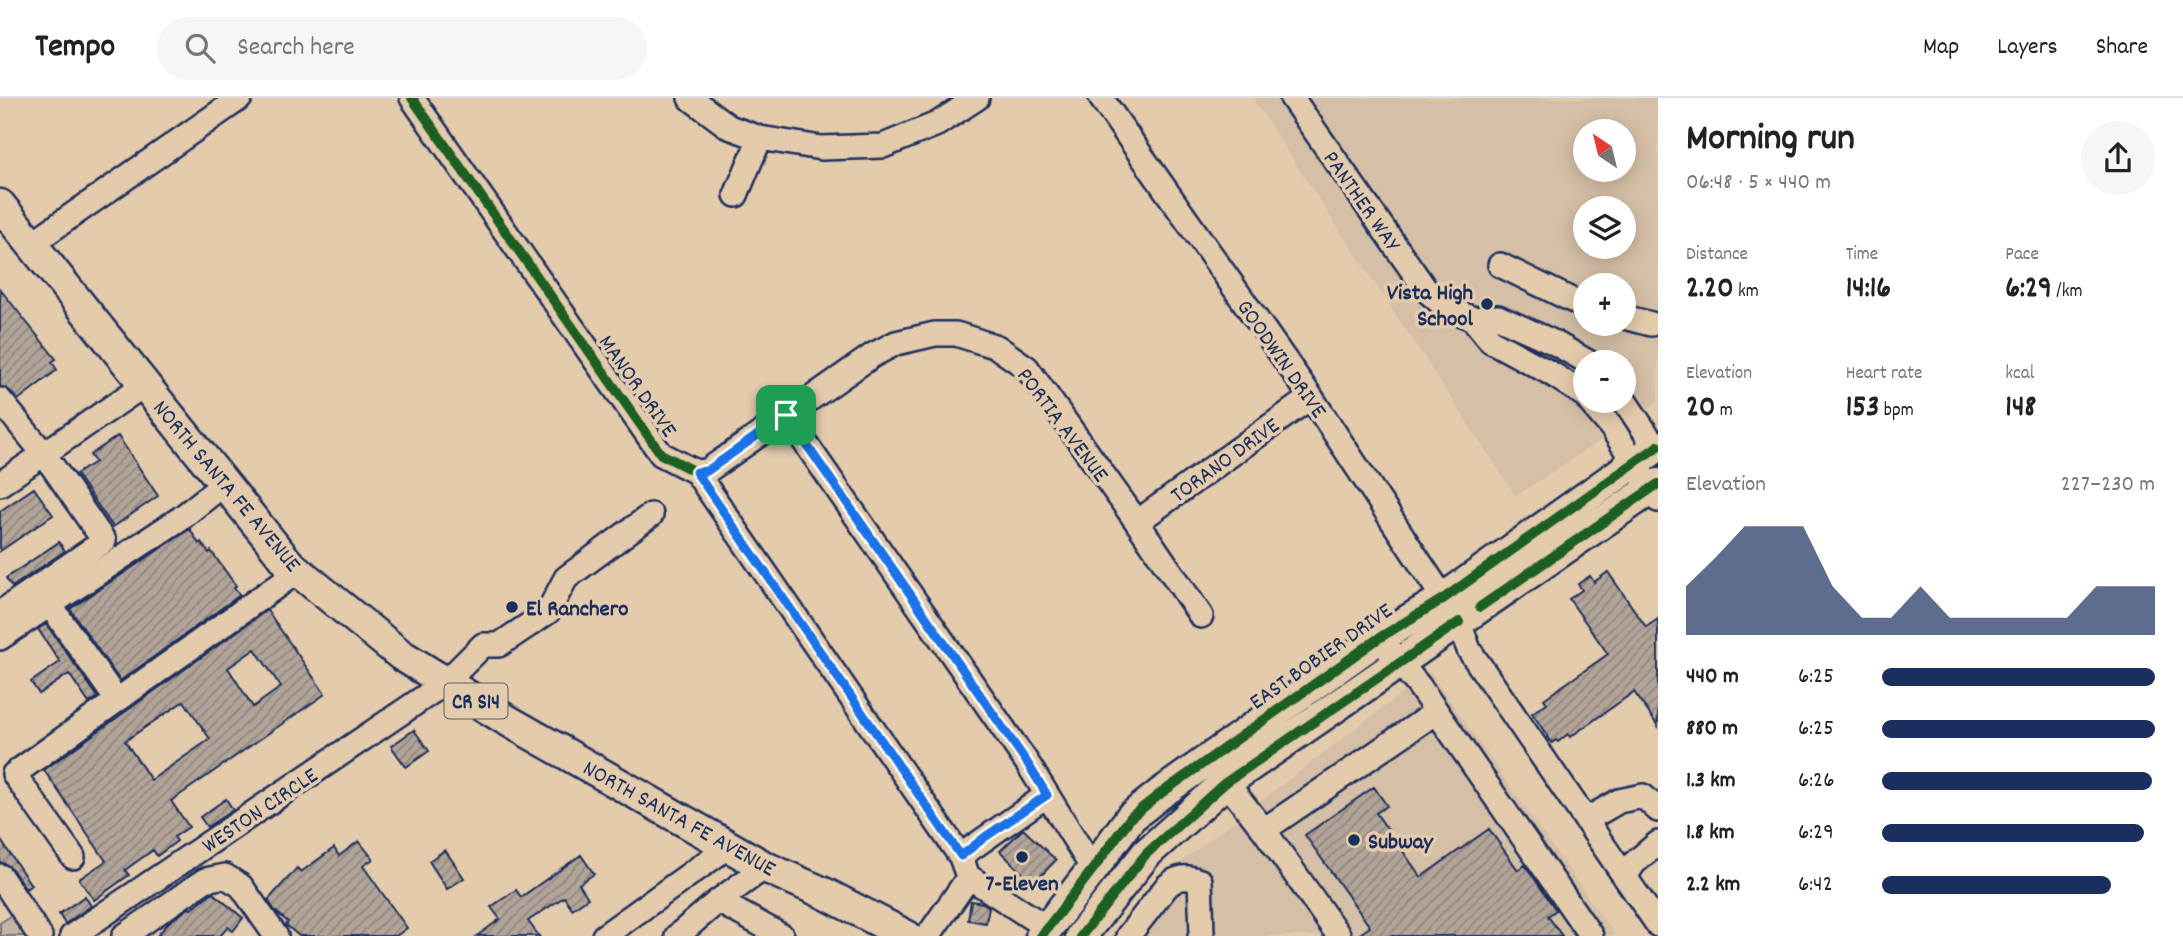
<!DOCTYPE html>
<html lang="en">
<head>
<meta charset="utf-8">
<style>
  body { margin:0; font-family:Dekko,sans-serif; background:#f6f6f6; color:#222; height:100vh; display:flex; flex-direction:column; font-size:26px; white-space:nowrap }
  * { box-sizing:border-box; margin:0 }
  p { font-size:23px; color:#767676 }
  .icon { flex:none; width:38px; height:38px; fill:none; stroke:currentColor; stroke-width:2; stroke-linecap:round; stroke-linejoin:round }
  .map { position:relative; flex:1; overflow:hidden }
  .drawer { display:flex; flex-direction:column; background:#fff; width:525px }
  .drawer>* { flex:none }
  .needle { width:46px; rotate:325deg }
  .buttons { position:absolute; left:1573px; top:21px; display:grid; gap:14px }
  .buttons a { display:grid; place-items:center; width:63px; height:63px; border-radius:50%; background:#fff; box-shadow:0 4px 18px #0003; font-size:35px }
  .pin { position:absolute; display:grid; place-items:center; width:60px; height:60px; color:#fff; margin:-30px; border-radius:14px; box-shadow:0 4px 10px #0006 }
  .round { display:grid; place-items:center; flex:none; width:74px; height:74px; border-radius:37px; background:#f6f6f6 }
  .summary { display:flex; align-items:center; justify-content:space-between; height:119px; padding:0 28px }
  h1 { font-size:38px; font-weight:700; line-height:52px }
  .figures { display:grid; grid-template-columns:repeat(3,1fr); gap:10px; height:119px; padding:7px 28px }
  .figures div { display:grid; align-content:center }
  .figures b { font-size:30px; font-weight:700 }
  .figures small { font-size:19px; font-weight:400 }
  .figures p { font-size:19px }
  .chart { height:196px; padding:14px 28px }
  .chart p { display:flex; justify-content:space-between }
  .chart svg { width:100%; height:126px; margin-top:7px; fill:#1b2f5e; opacity:.7 }
  ul { padding:0 28px; list-style:none; font-size:23px }
  li { display:grid; grid-template-columns:112px 84px 1fr; align-items:center; height:52px }
  li i { height:18px; border-radius:9px; background:#1b2f5e }
  header { display:flex; align-items:center; gap:42px; box-sizing:border-box; height:98px; padding:0 35px; background:#fff; border-bottom:2px solid #e0e0e0 }
  header strong { font-size:33px }
  nav { display:flex; gap:38px; margin-inline-start:auto; font-size:24px }
  .search { width:490px; height:63px; background:#f6f6f6; display:flex; align-items:center; gap:18px; box-sizing:border-box; padding:0 24px; border-radius:38px; color:#767676; font-size:26px }
  main { display:flex; flex:1; min-height:0 }
  .map>svg:first-child { display:block }
</style>
</head>
<body>
<header>
<strong>Tempo</strong>
<div class="search"><svg class="icon" aria-label="search" viewBox="0 0 24 24"><circle cx="10" cy="10" r="6"/><path d="M15 15l6 6"/></svg>Search here</div>
<nav><a>Map</a><a>Layers</a><a>Share</a></nav>
</header>
<main>
<div class="map">
<svg width="1658" height="838" viewBox="0 0 1658 838">
  <defs>
    <pattern id="grass-tufts" width="24" height="20" patternUnits="userSpaceOnUse" patternTransform="scale(1.75)"><rect width="24" height="20" fill="#c7b4a0"/><path d="M3 7l-1-3M5 7V3M7 7l1-3M15 17l-1-3M17 17v-4M19 17l1-3" fill="none" stroke="#a19386"/></pattern>
    <pattern id="building-hatch" width="6" height="6" patternUnits="userSpaceOnUse" patternTransform="scale(1.75)"><rect width="6" height="6" fill="#b2a498"/><path d="M-1 1l2-2M0 6l6-6M5 7l2-2" fill="none" stroke="#90867f"/></pattern>
  </defs>
  <rect width="100%" height="100%" fill="#e4cbac"/>
  <filter id="ink" filterUnits="userSpaceOnUse"><feTurbulence type="fractalNoise" baseFrequency=".0143" numOctaves="2"/><feDisplacementMap in="SourceGraphic" scale="14" xChannelSelector="R" yChannelSelector="G"/><feConvolveMatrix kernelMatrix="1 2 1 2 8 2 1 2 1" color-interpolation-filters="sRGB"/></filter>
  <g filter="url(#ink)">
    <path fill="#d5bfa6" fill-rule="evenodd" d="M1252,0H1658V304L1516,398ZM1586,33H1624V72H1586ZM1586,110H1624V149H1586ZM1586,187H1624V226H1586ZM1586,264H1624V303H1586Z
      M1430,574L1615,838H1110L1158,781Z"/>
    <path fill="url(#grass-tufts)" stroke="#71727f" stroke-width="2" d="M17,814L33,838H0V825Z"/>
    <path fill="url(#building-hatch)" stroke="#1b2f5e" stroke-width="2" fill-rule="evenodd" d="M0,191L56,261L52,264L57,272L18,302L10,293L0,288Z
      M118,338L158,398L113,429L76,376L95,364L90,357Z
      M34,390L53,417L0,453V413Z
      M190,431L199,446L201,444L209,455L211,453L236,488L234,490L240,497L120,583L70,511Z
      M59,444L65,453L12,489L6,480Z
      M1608,474L1646,529L1658,521V628L1634,594L1570,639L1568,636L1558,644L1556,642L1552,645L1532,615L1547,605L1544,601L1608,556L1569,501L1582,492L1578,486L1590,478L1594,484Z
      M267,512L325,596L171,703L189,729L174,739L177,743L157,758L153,752L125,772L129,777L94,802L79,781L106,763L44,672ZM255,551L281,589L253,609L228,570ZM184,603L210,641L151,682L125,643Z
      M46,526L98,599L89,605L69,576L39,596L31,584L60,564L38,531Z
      M414,632L429,653L406,669L391,648Z
      M1374,689L1387,708L1376,715L1421,779L1489,731L1518,772L1525,767L1556,812L1548,818L1562,838H1357L1370,829L1305,737Z
      M226,701L233,712L207,729L200,719Z
      M1023,731L1056,762L1033,786L1000,753Z
      M0,741L31,787L26,791L11,770L0,764Z
      M359,743L373,761L363,768L407,830L396,838H299L286,827L288,824L275,813L268,802L297,770L301,774L334,750L339,758Z
      M445,752L464,780L447,791L429,763Z
      M581,757L594,776L579,786L588,800L572,811L564,799L528,823L539,838H477L500,821L491,809L516,792L521,799Z
      M211,795H213L243,820L233,833L228,829L220,838H157L169,824L189,810L191,811Z
      M85,798L91,808L65,826L59,816Z
      M971,803L983,805L989,809L986,825L968,822Z"/>
    <g fill="none" stroke-linecap="round" stroke-linejoin="round">
      <defs>
        <path id="minor" d="M412,0L661,356L696,374L961,759
          M690,0L729,29L760,40L821,50L883,48L937,26L977,0
          M1101,0L1311,299L1459,524L1469,552L1658,827
          M1292,0L1426,192L1444,208L1473,221L1491,243L1552,276L1586,298
          M736,97L760,40
          M31,146L240,0
          M1500,167L1586,209
          M1624,219L1651,226
          M1473,221L1498,219L1553,244L1588,264
          M0,302L44,356L104,443L0,515
          M1624,302L1658,353
          M1589,303L1612,330L1658,402
          M786,317L1028,666L1093,771
          M696,374L707,373L873,257L896,245L935,236H956L997,249L1027,270L1137,424L1201,518
          M0,386L144,287
          M1137,424L1311,299
          M50,507L109,591
          M0,540L181,420L224,386
          M1379,540L1419,588L1591,838
          M1216,672L1264,732L1339,838
          M1586,722L1619,703L1643,698L1658,712
          M1264,732L1436,614
          M73,759L14,676L298,473
          M966,773L961,759L966,754L1047,697
          M0,778L40,838
          M1625,779L1634,765L1658,745
          M718,803L782,838
          M72,838L445,585L483,547H499L548,514L566,480L651,417
          M124,838L205,782L225,778L241,788L276,838
          M604,838L729,748
          M677,838L718,803L765,769
          M928,838L969,779L1047,830
          M1128,838L1167,788C1179,778 1186,778 1200,783L1202,834L1200,838"/>
        <path id="major" d="M0,107L289,466L401,557L505,621L765,769L826,796L907,838
          M1041,838L1093,771L1131,719L1160,696L1379,540L1443,501L1658,348
          M1081,838L1146,756L1225,685L1658,386"/>
      </defs>
      <use href="#minor" stroke="#1b2f5e" stroke-width="28"/>
      <use href="#major" stroke="#1b2f5e" stroke-width="35"/>
      <use href="#minor" stroke="#e4cbac" stroke-width="23"/>
      <use href="#major" stroke="#e4cbac" stroke-width="30"/>
      <defs>
        <path id="cycleway" d="M412,0L661,356L696,374L961,759
          M1480,509L1658,386
          M1041,838L1093,771L1131,719L1160,696L1379,540L1443,501L1658,348
          M1081,838L1146,756L1225,685L1459,524"/>
      </defs>
      <use href="#cycleway" stroke="#e4cbac" stroke-width="15"/>
      <use href="#cycleway" stroke="#1b5e20" stroke-width="10"/>
    </g>
  </g>
  <g fill="none" stroke-linecap="round" stroke-linejoin="round" filter="url(#ink)">
    <defs>
      <path id="route" d="M786,317L1028,666L1047,697L985,739L961,758L696,374L707,373Z"/>
    </defs>
    <use href="#route" stroke="#fff" stroke-width="14"/>
    <use href="#route" stroke="#1a73e8" stroke-width="9"/>
  </g>
  <g fill="#1b2f5e" stroke="#e4cbac" stroke-width="2.5">
    <circle cx="1487" cy="206" r="7"/>
    <circle cx="512" cy="509" r="7"/>
    <circle cx="1354" cy="742" r="7"/>
    <circle cx="1022" cy="759" r="7"/>
  </g>
  <g text-anchor="middle" stroke-width="7" stroke-linejoin="round" paint-order="stroke">
    <rect fill="#e4cbac" stroke="#575e75" stroke-width="2" x="444.5" y="585.5" width="63" height="35" rx="5"/>
    <g font-size="21" font-weight="bold" fill="#1b2f5e">
      <text x="476" y="610">CR S14</text>
    </g>
    <g font-size="23" fill="#1b2f5e" stroke="#e4cbac">
      <text transform="translate(1363 102) rotate(55)" y="8">PANTHER WAY</text>
      <text transform="translate(1283 260) rotate(55)" y="8">GOODWIN DRIVE</text>
      <text transform="translate(639 287) rotate(55)" y="8">MANOR DRIVE</text>
      <text transform="translate(1064 326) rotate(53)" y="8">PORTIA AVENUE</text>
      <text transform="translate(1224 361) rotate(-36)" y="8">TORANO DRIVE</text>
      <text transform="translate(228 387) rotate(50)" y="8">NORTH SANTA FE AVENUE</text>
      <text transform="translate(1320 557) rotate(-35)" y="8">EAST BOBIER DRIVE</text>
      <text transform="translate(259 711) rotate(-34)" y="8">WESTON CIRCLE</text>
      <text transform="translate(680 719) rotate(29)" y="8">NORTH SANTA FE AVENUE</text>
    </g>
    <g font-size="23" font-weight="bold" fill="#1b2f5e" stroke="#e4cbac" text-anchor="start">
      <text x="1473" y="201" text-anchor="end">Vista High<tspan x="1473" dy="26">School</tspan></text>
      <text x="526" y="517">El Ranchero</text>
      <text x="1368" y="750">Subway</text>
      <text x="1022" y="792" text-anchor="middle">7-Eleven</text>
    </g>
  </g>
</svg>
<div class="buttons">
<a><svg class="needle" viewBox="-14 -14 28 28"><path d="M0-13l5 13h-10z" fill="#e53935"/><path d="M0 13l5-13h-10z" fill="#767676"/></svg></a>
<a><svg class="icon" aria-label="layers" viewBox="0 0 24 24"><path d="M12 4l9 5-9 5-9-5zM3 14l9 5 9-5"/></svg></a>
<a>+</a>
<a>−</a>
</div>
<div class="pin" style="left:786px;top:317px;background:#1e9e55"><svg class="icon" aria-label="arrive" viewBox="0 0 24 24"><path d="M6 21V4h12l-3 4 3 4H6"/></svg></div>
</div>
<section class="drawer">
<div class="summary"><div><h1>Morning run</h1><p>06:48 · 5 × 440 m</p></div><a class="round"><svg class="icon" aria-label="share" viewBox="0 0 24 24"><path d="M12 15V3M7 8l5-5 5 5M5 13v7h14v-7"/></svg></a></div>
<div class="figures">
<div><p>Distance</p><b>2.20<small> km</small></b></div>
<div><p>Time</p><b>14:16</b></div>
<div><p>Pace</p><b>6:29<small> /km</small></b></div>
</div>
<div class="figures">
<div><p>Elevation</p><b>20<small> m</small></b></div>
<div><p>Heart rate</p><b>153<small> bpm</small></b></div>
<div><p>kcal</p><b>148</b></div>
</div>
<div class="chart"><p><span>Elevation</span>227–230 m</p>
<svg viewBox="0 0 160 44" preserveAspectRatio="none"><path d="M0 44V27L10 17L20 6L30 6L40 6L50 27L60 38L70 38L80 27L90 38L100 38L110 38L120 38L130 38L140 27L150 27L160 27V44z"/></svg>
</div>
<ul>
<li><b>440 m</b>6:25<i style="width:100%"></i></li>
<li><b>880 m</b>6:25<i style="width:100%"></i></li>
<li><b>1.3 km</b>6:26<i style="width:99%"></i></li>
<li><b>1.8 km</b>6:29<i style="width:96%"></i></li>
<li><b>2.2 km</b>6:42<i style="width:84%"></i></li>
</ul>
</section>
</main>
</body>
</html>
